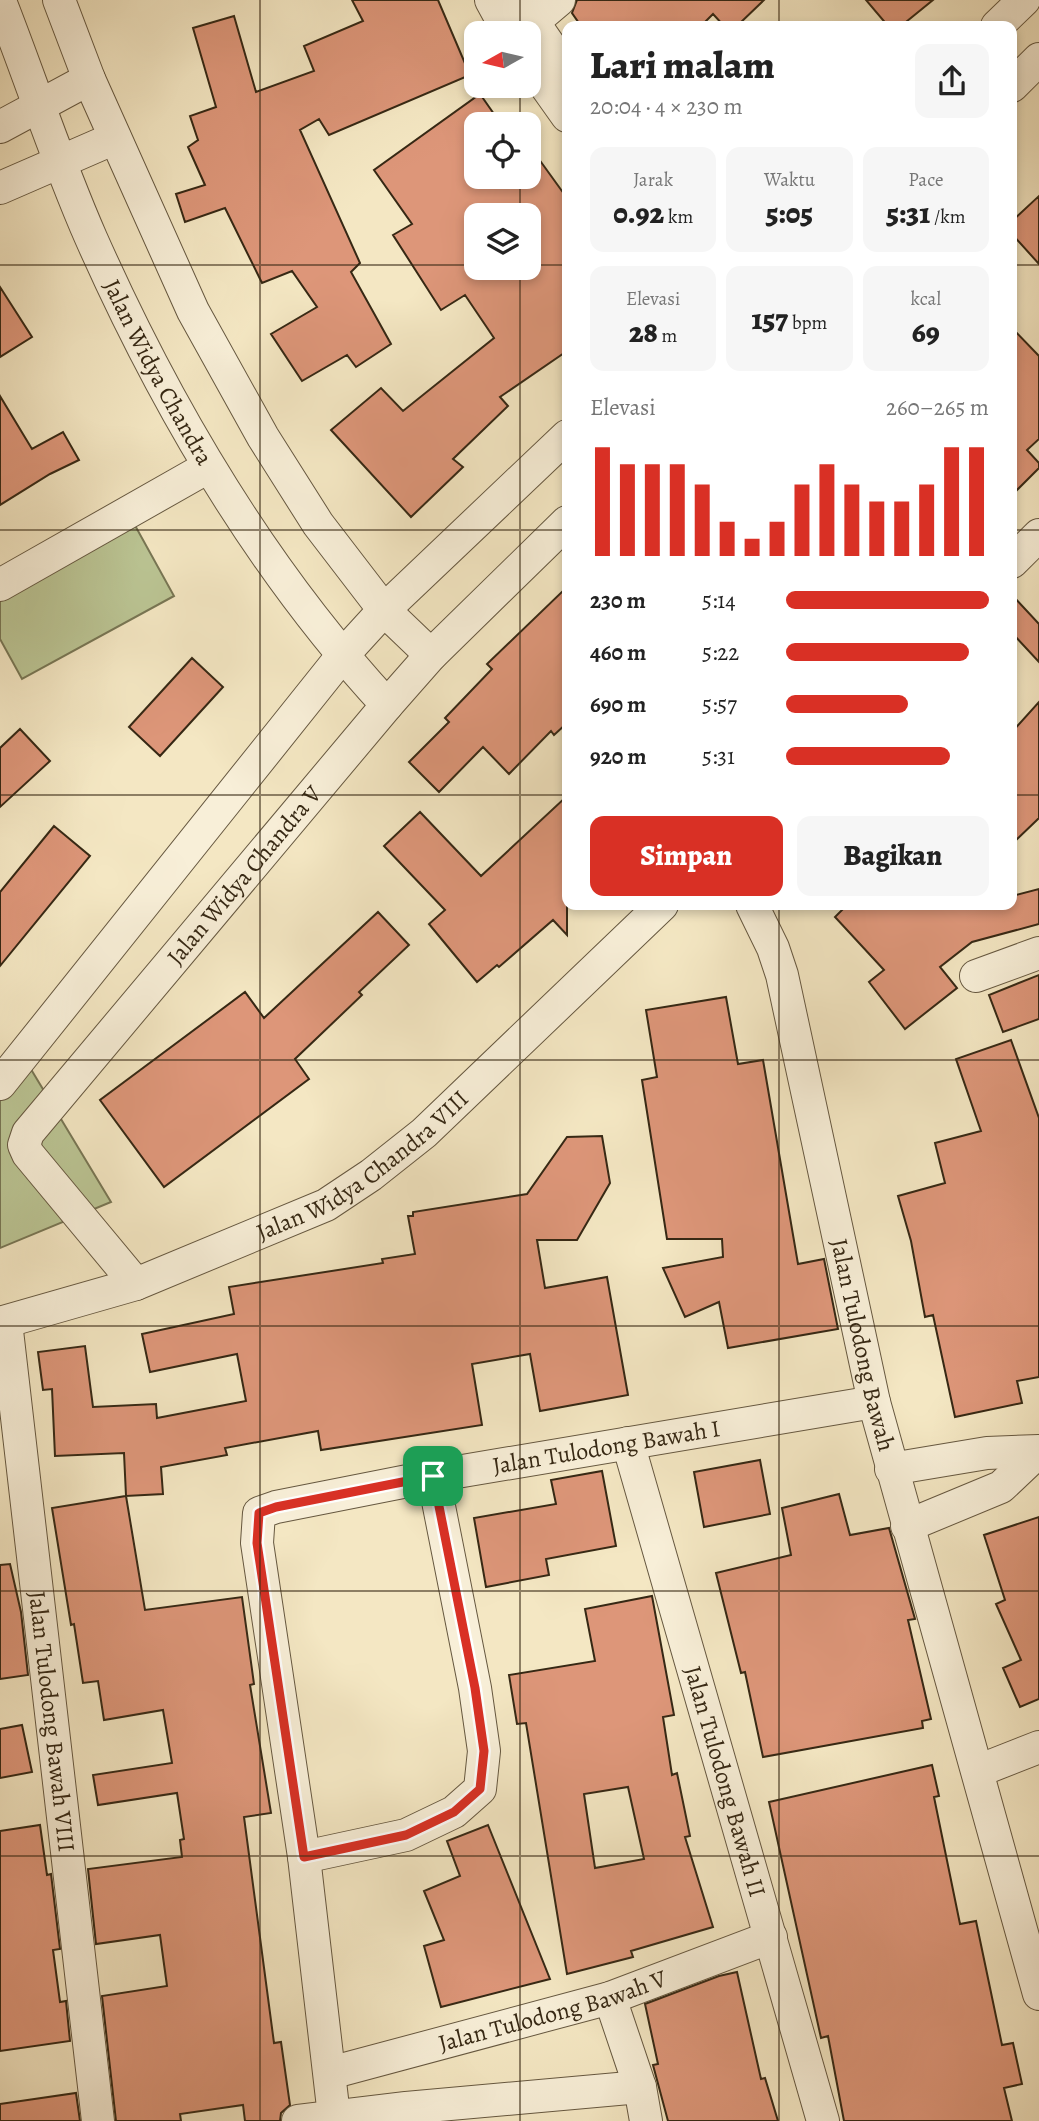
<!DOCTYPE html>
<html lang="id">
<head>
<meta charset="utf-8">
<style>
  body { margin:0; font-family:Alegreya,serif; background:#f6f6f6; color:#222; height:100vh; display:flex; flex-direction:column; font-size:26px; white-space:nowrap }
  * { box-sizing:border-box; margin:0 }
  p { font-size:23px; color:#767676 }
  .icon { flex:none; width:38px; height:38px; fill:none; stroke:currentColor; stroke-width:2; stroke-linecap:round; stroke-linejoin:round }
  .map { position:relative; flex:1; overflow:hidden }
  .details { position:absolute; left:562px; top:21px; width:455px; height:889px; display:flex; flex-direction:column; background:#fff; border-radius:14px; box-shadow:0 4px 10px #0003 }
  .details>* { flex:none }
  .needle { width:46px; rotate:262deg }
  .tools { position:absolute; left:464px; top:21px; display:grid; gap:14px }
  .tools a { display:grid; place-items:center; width:77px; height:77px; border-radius:14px; background:#fff; box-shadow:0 4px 10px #0003; font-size:35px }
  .pin { position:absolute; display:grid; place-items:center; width:60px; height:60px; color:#fff; margin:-30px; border-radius:14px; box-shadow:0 4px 10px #0006 }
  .round { display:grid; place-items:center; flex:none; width:74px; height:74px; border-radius:14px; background:#f6f6f6 }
  .headline { display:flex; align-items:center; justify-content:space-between; height:119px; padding:0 28px }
  h1 { font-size:38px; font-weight:800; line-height:52px }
  .stats { display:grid; grid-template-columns:repeat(3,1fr); gap:10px; height:119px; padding:7px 28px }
  .stats div { display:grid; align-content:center; border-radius:14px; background:#f6f6f6; text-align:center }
  .stats b { font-size:30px; font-weight:800 }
  .stats small { font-size:19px; font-weight:400 }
  .stats p { font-size:19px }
  .chart { height:196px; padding:14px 28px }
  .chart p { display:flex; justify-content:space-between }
  .chart svg { width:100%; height:126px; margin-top:7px; stroke:#d93025; stroke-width:6 }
  .action { display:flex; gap:14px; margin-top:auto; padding:14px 28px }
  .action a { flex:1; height:80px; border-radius:14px; background:#d93025; color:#fff; font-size:28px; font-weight:800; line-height:80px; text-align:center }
  .action a+a { background:#f6f6f6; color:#222 }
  ul { padding:0 28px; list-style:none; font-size:23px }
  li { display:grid; grid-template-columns:112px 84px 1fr; align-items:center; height:52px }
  li i { height:18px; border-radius:9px; background:#d93025 }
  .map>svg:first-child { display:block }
</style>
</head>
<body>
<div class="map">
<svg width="1039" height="2121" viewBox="0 0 1039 2121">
  <rect width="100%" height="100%" fill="#f4e7c3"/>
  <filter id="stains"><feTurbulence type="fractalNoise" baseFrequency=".00286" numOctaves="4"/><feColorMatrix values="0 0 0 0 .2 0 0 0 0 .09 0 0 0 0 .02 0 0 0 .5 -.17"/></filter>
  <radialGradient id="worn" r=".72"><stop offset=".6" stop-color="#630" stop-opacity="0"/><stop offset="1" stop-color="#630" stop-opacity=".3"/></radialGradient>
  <path fill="#bbc594" stroke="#787654" stroke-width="2" d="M132,520L174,596L22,679L0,639V592Z
    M29,1066L111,1202L0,1248V1087Z"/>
  <path fill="#dd9679" stroke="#362814" stroke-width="2" fill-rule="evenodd" d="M352,0H438L470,75L329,135L319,119L300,130L360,263L351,272L391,344L356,367L347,355L302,381L271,334L317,307L292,271L262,283L225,208L185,222L176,194L205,185L188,147L198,140L190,116L216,107L193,28L234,16L256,92L314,71L304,46L363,21Z
    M577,0H764L737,26H724L713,14L701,26H581L572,13Z
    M866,0H933L901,26H888Z
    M480,94L501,124H476V177H528V144L567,198V351L500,397L508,406L453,459L463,467L411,517L331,430L381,388L403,411L494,338L465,295L441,310L393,235L412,224L374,170ZM476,215H528V268H476Z
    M1039,196V264L1012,234V221Z
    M0,287L32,337L0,357Z
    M1012,328L1039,356V439L1027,450L1039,463V468L1012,495Z
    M0,396L32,449L63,432L79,460L50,474L0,505Z
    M567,587V723L554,735L551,731L509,774L483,747L439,792L409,762L449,722L445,718L492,669L487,664Z
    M1012,595L1039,624V662L1012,633Z
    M192,658L223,687L160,756L129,727Z
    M1039,702V818L1012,844V732Z
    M20,729L50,761L0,807V748Z
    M567,796V935L553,920L499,967L497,965L477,982L429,924L445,910L384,846L420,812L481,876Z
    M54,826L90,856L0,966V892Z
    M1039,889V924L972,942L940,967L957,988L905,1029L869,982L884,970L835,917L847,905H1012V896Z
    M378,912L409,945L359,992L362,995L295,1059L309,1079L164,1187L100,1100L245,992L264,1018Z
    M1039,975V1019L1003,1032L989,995Z
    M726,997L738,1064L763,1060L798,1264L824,1259L838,1329L728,1348L719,1302L685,1317L663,1268L723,1257L722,1239H667L642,1080L657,1077L646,1010Z
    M1011,1040L1039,1118V1377L1017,1381L1022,1403L955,1417L933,1315L925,1317L911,1241L898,1196L945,1183L935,1143L981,1131L956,1059Z
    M602,1136L610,1183L577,1240H537L545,1288L607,1277L628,1395L540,1411L530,1354L472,1364L482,1425L321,1450L318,1431L225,1448L227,1455L161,1467L163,1494L126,1496L124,1453L55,1456L52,1389L43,1390L38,1352L85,1346L93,1407L156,1404L157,1418L246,1401L237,1354L150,1372L142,1334L234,1314L229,1287L383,1263L382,1259L415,1254L408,1216H413V1212L527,1194L567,1137Z
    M760,1460L770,1514L704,1527L694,1472Z
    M602,1471L616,1546L546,1559L549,1575L486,1587L474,1518L556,1504L551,1480Z
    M839,1494L850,1535L889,1528L915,1619L908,1620L931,1719L922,1721L923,1728L763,1757L745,1672L741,1673L716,1573L791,1555L782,1508Z
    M126,1496L145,1610L242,1597L254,1684L250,1685L271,1813L244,1817L274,2043L281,2042L290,2105L281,2113L280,2121H245L243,2105L180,2114L181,2121H116L102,1996L167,1986L160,1935L96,1944L88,1869L182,1857L180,1840L184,1839L177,1793L98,1805L93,1775L172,1763L163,1710L104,1720L98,1681L83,1683L74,1624L71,1625L52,1508Z
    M1039,1517V1699L1020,1707L1003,1668L1021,1660L996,1604L1005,1600L984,1535Z
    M10,1564L21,1612L28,1675L0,1679V1565Z
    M652,1596L674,1715L663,1717L672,1775L677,1773L690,1836L685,1837L713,1927L631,1951L633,1957L567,1974L526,1723L517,1724L509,1675L595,1661L585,1609ZM628,1787L644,1859L595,1868L584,1794Z
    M22,1725L32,1772L0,1778V1729Z
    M932,1765L939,1796L934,1797L960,1924L976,1921L1002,2045L1013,2043L1022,2084L1004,2088L1012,2121H844L828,2036L821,2038L769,1802Z
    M40,1825L47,1875L51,1874L60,1949L53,1950L60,2002L66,2001L70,2041L0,2051V1831Z
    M488,1825L550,1979L441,2007L424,1946L444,1940L424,1891L460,1876L447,1841Z
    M737,1972L761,2079L765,2078L778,2121H668L653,2065L658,2064L645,2004L719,1976Z
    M76,2093L80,2121H0V2104Z"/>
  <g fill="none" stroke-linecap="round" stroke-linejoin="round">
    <defs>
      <g id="minor">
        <path d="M59,0L89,79L193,311L263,437L318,524L384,610L431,655"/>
        <path d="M491,0L509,33"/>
        <path d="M518,0L567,71"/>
        <path id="s1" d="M0,1C31,80 57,161 91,238C166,407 261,569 387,705"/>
        <path d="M533,22L559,0"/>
        <path d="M997,26L1024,0"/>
        <path d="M528,61L567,116"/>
        <path d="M1012,86L1039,59"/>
        <path d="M0,127L89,79"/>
        <path d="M0,188L115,138"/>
        <path d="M1012,562L1039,535"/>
        <path d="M0,585L208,467"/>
        <path id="s2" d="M752,905L773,948L782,975L874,1402L1039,1994"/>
        <path d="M976,976L1039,953"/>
        <path d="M0,1084L342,656L384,610L567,436"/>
        <path id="s3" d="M136,1284L28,1154L24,1145L28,1133L387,705L431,655L567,522"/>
        <path id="s4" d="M6,1322L98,2121"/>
        <path id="s5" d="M0,1323L136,1284L326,1205L371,1175L424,1133L662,905"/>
        <path id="s6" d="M628,1443L823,2121"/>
        <path d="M891,1469L987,1453L1039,1451"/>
        <path d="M907,1526L1001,1487L1038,1452"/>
        <path d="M978,1771L1039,1747"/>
        <path d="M304,1857L406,1835L454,1812L480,1789L484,1751L475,1688L433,1476"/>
        <path d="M610,1998L640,2087L646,2121"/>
        <path id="s7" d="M330,2073L610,1998L771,1937"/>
        <path id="s8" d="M334,2116L304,1857L257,1543L259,1513L276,1507L433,1476L874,1402"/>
        <path d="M298,2121L406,2108L640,2087"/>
      </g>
    </defs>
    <use href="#minor" stroke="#665840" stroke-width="34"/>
    <use href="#minor" stroke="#f8efd8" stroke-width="32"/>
  </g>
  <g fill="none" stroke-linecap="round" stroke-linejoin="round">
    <defs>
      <path id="route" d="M433,1476L475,1688L484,1751L480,1789L454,1812L406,1835L304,1857L257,1543L259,1513L276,1507Z"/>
    </defs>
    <use href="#route" stroke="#fff" stroke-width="14"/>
    <use href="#route" stroke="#d93025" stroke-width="9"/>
  </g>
  <path fill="none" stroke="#362814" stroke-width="2" stroke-opacity="0.55" d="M260,0V2121M520,0V33M779,0V26M520,86V124M520,177V215M0,265H476M528,265H567M1012,265H1039M520,268V2121M0,530H567M1012,530H1039M0,795H567M1012,795H1039M779,905V2121M0,1060H1039M0,1326H1039M0,1591H1039M0,1856H1039"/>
  <g text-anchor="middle" stroke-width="5" stroke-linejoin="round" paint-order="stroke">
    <g font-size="24" fill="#362814" stroke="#f8efd8">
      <text dy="8" stroke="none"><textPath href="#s1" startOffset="404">Jalan Widya Chandra</textPath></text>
      <text dy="8" stroke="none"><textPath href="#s3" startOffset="528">Jalan Widya Chandra V</textPath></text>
      <text dy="8" stroke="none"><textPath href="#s5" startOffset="399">Jalan Widya Chandra VIII</textPath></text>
      <text dy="8" stroke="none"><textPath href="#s2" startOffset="455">Jalan Tulodong Bawah</textPath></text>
      <text dy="8" stroke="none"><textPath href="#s8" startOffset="962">Jalan Tulodong Bawah I</textPath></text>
      <text dy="8" stroke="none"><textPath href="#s4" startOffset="402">Jalan Tulodong Bawah VIII</textPath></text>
      <text dy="8" stroke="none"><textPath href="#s6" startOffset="352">Jalan Tulodong Bawah II</textPath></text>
      <text dy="8" stroke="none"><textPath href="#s7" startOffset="231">Jalan Tulodong Bawah V</textPath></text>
    </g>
  </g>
  <rect width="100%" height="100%" filter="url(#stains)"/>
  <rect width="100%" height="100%" fill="url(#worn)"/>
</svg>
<div class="tools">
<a><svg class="needle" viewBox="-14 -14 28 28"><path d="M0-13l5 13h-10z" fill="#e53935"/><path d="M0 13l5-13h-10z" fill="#767676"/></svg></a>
<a><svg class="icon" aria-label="locate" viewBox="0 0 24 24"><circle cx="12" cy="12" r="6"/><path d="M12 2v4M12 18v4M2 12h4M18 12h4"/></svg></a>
<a><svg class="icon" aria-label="layers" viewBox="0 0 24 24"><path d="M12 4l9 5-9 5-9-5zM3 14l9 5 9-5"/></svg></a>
</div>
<div class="pin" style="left:433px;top:1476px;background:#1e9e55"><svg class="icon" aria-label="arrive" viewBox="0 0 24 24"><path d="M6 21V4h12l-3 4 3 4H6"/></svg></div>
<section class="details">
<div class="headline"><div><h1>Lari malam</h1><p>20:04 · 4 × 230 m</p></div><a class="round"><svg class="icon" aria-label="share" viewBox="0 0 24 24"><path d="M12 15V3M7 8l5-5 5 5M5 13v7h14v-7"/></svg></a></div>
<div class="stats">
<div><p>Jarak</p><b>0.92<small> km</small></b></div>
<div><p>Waktu</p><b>5:05</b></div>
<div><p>Pace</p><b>5:31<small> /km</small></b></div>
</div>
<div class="stats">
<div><p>Elevasi</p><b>28<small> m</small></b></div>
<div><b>157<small> bpm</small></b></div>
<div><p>kcal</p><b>69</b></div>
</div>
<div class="chart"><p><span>Elevasi</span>260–265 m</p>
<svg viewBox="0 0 160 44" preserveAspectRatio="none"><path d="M5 44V6M15 44V12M25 44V12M35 44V12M45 44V19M55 44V32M65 44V38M75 44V32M85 44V19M95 44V12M105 44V19M115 44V25M125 44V25M135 44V19M145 44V6M155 44V6"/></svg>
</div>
<ul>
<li><b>230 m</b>5:14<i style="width:100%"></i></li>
<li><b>460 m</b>5:22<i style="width:90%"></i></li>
<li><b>690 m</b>5:57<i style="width:60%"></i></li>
<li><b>920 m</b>5:31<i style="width:81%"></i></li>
</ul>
<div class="action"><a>Simpan</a><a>Bagikan</a></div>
</section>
</div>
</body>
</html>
